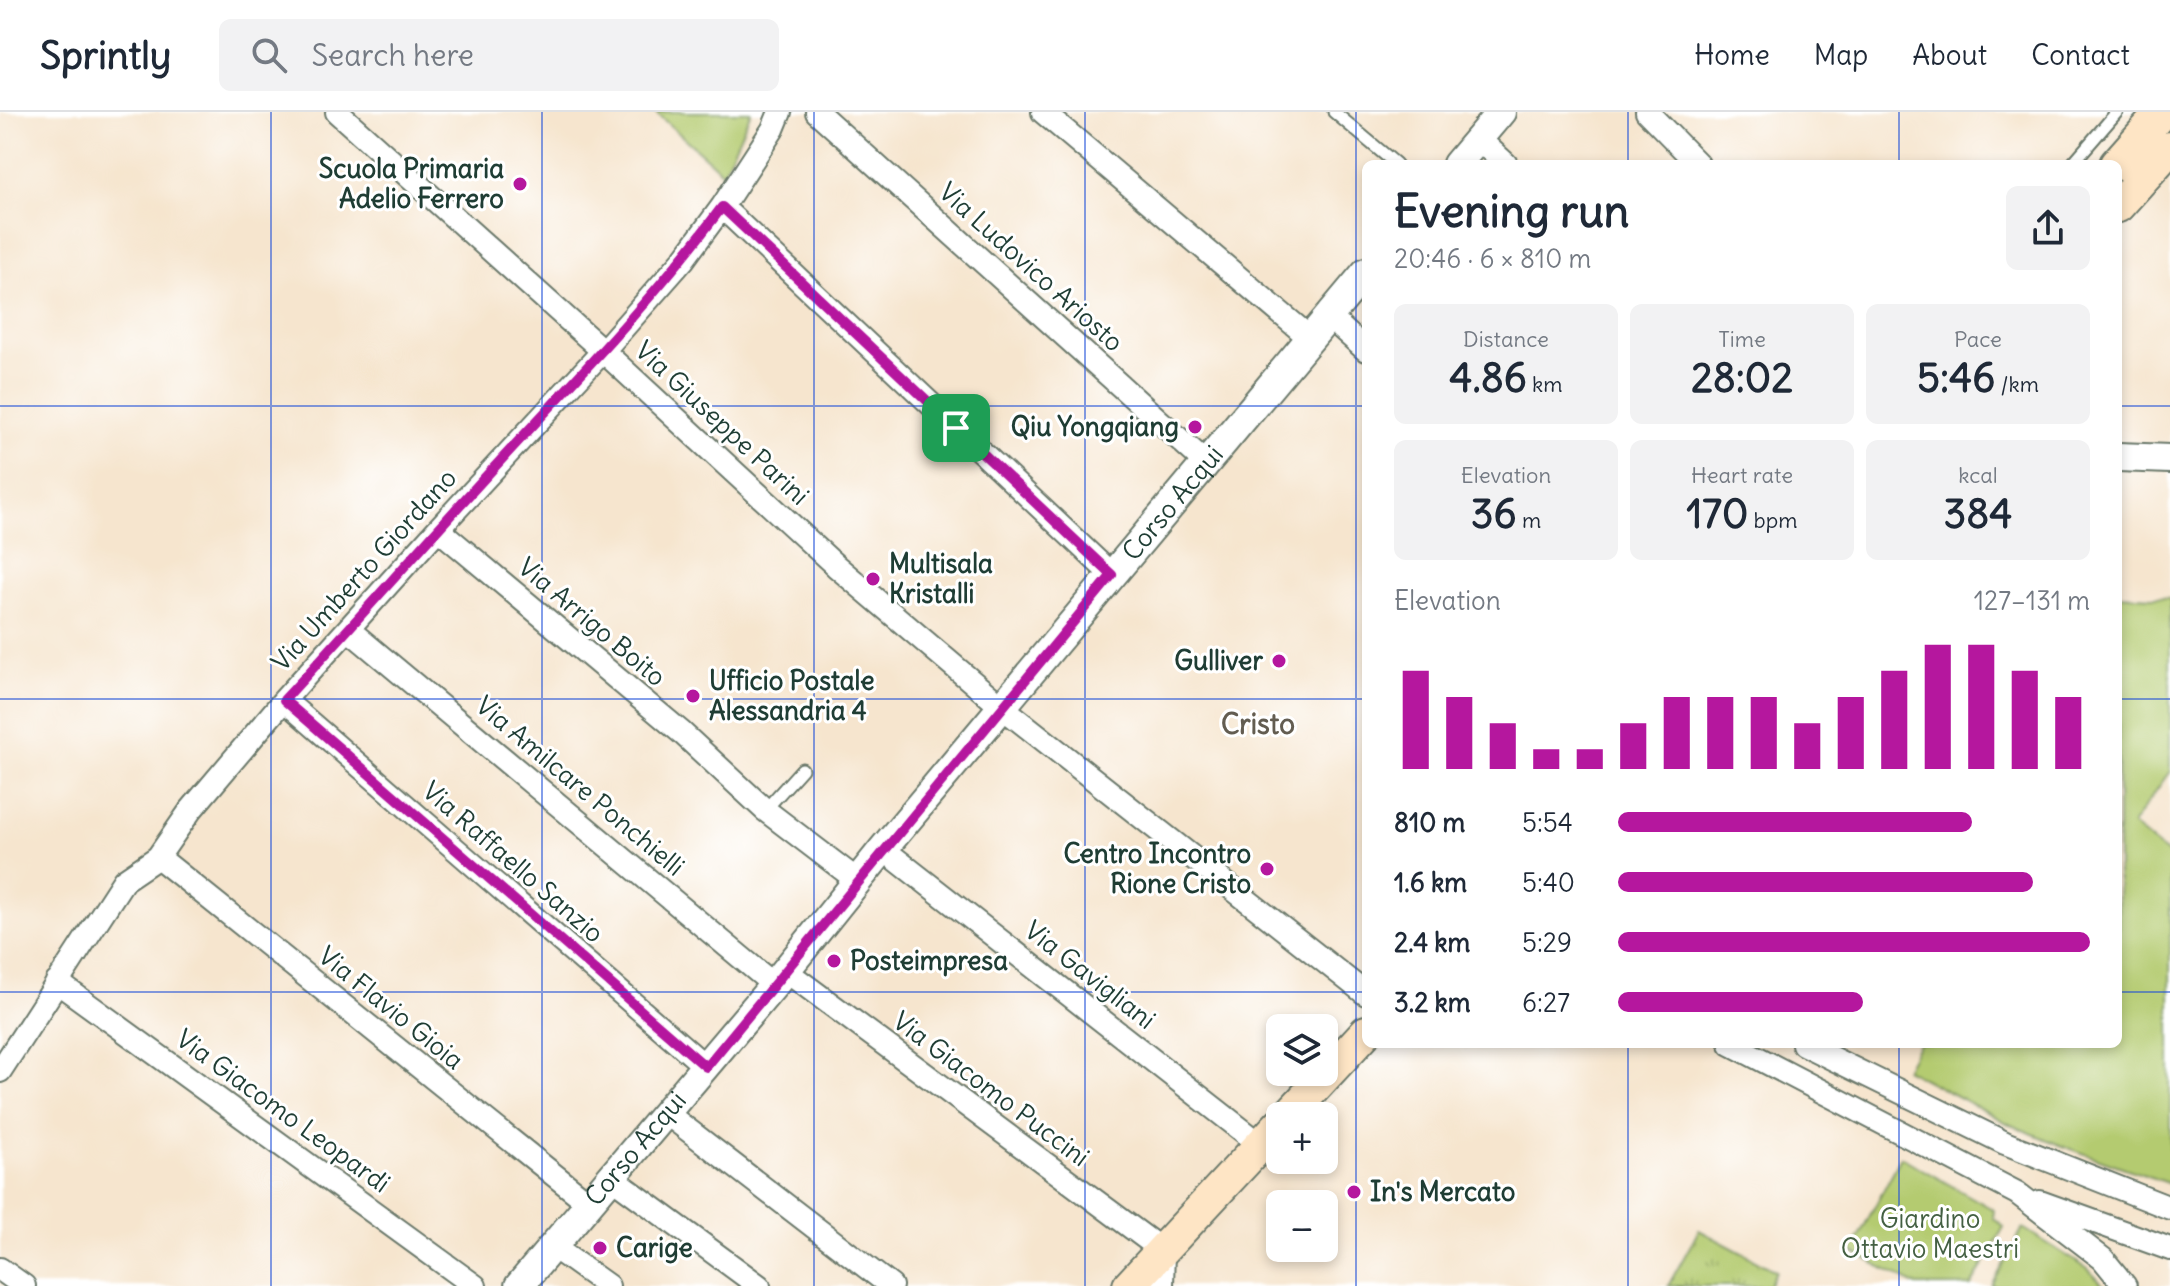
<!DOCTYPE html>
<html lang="en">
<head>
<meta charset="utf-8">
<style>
  body { margin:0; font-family:Delius,sans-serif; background:#f2f2f3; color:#1f2937; height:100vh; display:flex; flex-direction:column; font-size:30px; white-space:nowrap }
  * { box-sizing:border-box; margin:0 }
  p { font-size:26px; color:#747a83 }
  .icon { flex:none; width:44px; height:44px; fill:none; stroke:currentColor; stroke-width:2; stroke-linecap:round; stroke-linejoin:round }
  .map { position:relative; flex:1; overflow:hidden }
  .details { position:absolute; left:1362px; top:48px; width:760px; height:888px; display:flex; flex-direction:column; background:#fff; border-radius:12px; box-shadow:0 4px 12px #0003 }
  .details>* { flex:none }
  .controls { position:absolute; left:1266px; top:902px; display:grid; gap:16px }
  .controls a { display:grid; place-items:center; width:72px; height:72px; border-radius:12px; background:#fff; box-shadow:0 4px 12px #0003; font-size:40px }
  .pin { position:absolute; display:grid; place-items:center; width:68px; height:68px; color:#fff; margin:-34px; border-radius:16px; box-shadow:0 4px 12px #0006 }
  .round { display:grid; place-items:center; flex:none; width:84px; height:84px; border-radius:12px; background:#f2f2f3 }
  .headline { display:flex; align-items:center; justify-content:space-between; height:136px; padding:0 32px }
  h1 { font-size:44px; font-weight:700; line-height:60px }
  .figures { display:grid; grid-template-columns:repeat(3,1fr); gap:12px; height:136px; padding:8px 32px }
  .figures div { display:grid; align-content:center; border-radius:12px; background:#f2f2f3; text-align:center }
  .figures b { font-size:40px; font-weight:700 }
  .figures small { font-size:22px; font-weight:400 }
  .figures p { font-size:22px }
  .chart { height:224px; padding:16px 32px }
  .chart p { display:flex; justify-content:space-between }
  .chart svg { width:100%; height:144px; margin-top:8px; stroke:#b5179e; stroke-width:6 }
  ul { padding:0 32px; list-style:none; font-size:26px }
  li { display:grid; grid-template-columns:128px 96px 1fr; align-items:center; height:60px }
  li i { height:20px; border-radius:10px; background:#b5179e }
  header { display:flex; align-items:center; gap:48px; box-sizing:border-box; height:112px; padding:0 40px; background:#fff; border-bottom:2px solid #e0e1e3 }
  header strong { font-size:38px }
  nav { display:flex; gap:44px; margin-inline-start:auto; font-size:28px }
  .search { width:560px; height:72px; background:#f2f2f3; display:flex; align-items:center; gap:20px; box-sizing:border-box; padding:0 28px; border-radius:12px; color:#747a83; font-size:30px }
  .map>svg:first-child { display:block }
</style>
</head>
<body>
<header>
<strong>Sprintly</strong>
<div class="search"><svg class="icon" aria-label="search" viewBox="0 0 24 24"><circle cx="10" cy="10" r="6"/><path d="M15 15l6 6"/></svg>Search here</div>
<nav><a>Home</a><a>Map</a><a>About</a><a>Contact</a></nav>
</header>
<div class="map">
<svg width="2170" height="1174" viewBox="0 0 2170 1174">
  <defs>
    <pattern id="grass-tufts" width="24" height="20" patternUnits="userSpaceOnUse" patternTransform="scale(2)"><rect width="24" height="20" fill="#b4cb6f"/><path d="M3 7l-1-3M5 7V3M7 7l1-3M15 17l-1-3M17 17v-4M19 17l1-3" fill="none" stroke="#92a65c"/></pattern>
  </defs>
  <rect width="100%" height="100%" fill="#fff"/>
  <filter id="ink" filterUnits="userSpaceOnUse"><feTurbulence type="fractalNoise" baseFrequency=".0125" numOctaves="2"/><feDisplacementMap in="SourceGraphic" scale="16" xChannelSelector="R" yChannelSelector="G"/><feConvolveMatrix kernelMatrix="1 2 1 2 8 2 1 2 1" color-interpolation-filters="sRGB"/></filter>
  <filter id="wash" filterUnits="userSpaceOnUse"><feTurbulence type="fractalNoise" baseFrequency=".006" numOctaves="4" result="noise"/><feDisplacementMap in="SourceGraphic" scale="32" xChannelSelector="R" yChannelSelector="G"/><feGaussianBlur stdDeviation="1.8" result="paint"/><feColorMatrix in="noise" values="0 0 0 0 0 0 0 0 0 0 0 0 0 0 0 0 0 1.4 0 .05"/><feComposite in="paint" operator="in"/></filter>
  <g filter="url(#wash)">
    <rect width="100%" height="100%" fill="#f6e5ce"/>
    <path fill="url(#grass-tufts)" stroke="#6a8452" stroke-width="2" d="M1699,1118L1776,1159L1769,1174H1668Z"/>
    <path fill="#b4cb6f" stroke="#6a8452" stroke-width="2" d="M655,0H751L723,61Z
      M2118,483L2170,486V659L2132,713L2170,744V1072L2060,1033L2011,1013L1905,957L1919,932H2118Z
      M1901,1045L1994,1098L1993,1106L2004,1115L1971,1174H1917L1851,1139Z
      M2023,1116L2088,1157L2104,1174H1992Z"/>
  </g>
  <g filter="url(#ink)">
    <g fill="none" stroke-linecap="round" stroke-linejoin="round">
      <defs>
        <path id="service" d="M1334,0L1396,52
          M2072,52L2117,0
          M765,698L802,657"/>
        <path id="minor" d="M337,0L603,239L836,454L1002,595L1366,882
          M817,0L1207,352
          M1043,0L1310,226
          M1647,0L1698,52
          M1479,27L1506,52
          M722,95L1112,463
          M1328,204L1366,238
          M438,417L682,621L765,698L858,769
          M349,518L774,873
          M284,588L706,955
          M883,737L1261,1033
          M158,745L589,1091
          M786,859L1163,1139L1162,1174
          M57,870L475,1174
          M1731,932L2017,1081L2103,1147L2125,1174
          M1803,932L2005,1031L2170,1096
          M0,959L124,768L158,745L190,699L284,588L438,417L603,239L683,148L722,95L773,17L780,0
          M666,1001L891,1174
          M611,1065L759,1174
          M2040,1090L2170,1137
          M552,1134L608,1174
          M0,1157L24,1174"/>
        <g id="tertiary">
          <path d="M1457,52L1501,0"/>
          <path d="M2118,345L2170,347"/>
          <path id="s1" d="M519,1174L774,873L883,737L1366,160"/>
        </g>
        <path id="secondary" d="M2116,52L2162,0
          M2118,94L2170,36
          M1288,1004L1366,920
          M1129,1174L1280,1012"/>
      </defs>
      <use href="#service" stroke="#6a786a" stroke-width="15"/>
      <use href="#minor" stroke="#6a786a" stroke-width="26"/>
      <use href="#tertiary" stroke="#6a786a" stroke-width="32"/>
      <use href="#secondary" stroke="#6a786a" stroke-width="36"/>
      <use href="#service" stroke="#fff" stroke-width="11"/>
      <use href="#minor" stroke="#fff" stroke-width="22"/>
      <use href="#tertiary" stroke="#fff" stroke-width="28"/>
      <use href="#secondary" stroke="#fee5c5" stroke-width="32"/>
    </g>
  </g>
  <g fill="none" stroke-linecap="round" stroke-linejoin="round" filter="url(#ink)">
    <defs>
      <path id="route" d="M722,95L1112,463L706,955L284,588C353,513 420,436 489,361C569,274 651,190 722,95Z"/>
    </defs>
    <use href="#route" stroke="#fff" stroke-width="16"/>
    <use href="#route" stroke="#b5179e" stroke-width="10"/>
  </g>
  <path fill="none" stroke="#1d4ed8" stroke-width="2" stroke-opacity="0.55" d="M271,0V1174M542,0V1174M814,0V1174M1085,0V1174M1356,0V1174M1628,0V52M1899,0V52M0,294H1366M2118,294H2170M0,587H1366M2118,587H2170M0,880H1366M2118,880H2170M1628,932V1174M1899,932V1174"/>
  <g fill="#b5179e" stroke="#fff" stroke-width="3">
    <circle cx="520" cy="72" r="8"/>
    <circle cx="1195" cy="315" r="8"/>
    <circle cx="873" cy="467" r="8"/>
    <circle cx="1279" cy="549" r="8"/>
    <circle cx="693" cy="584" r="8"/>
    <circle cx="1267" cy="757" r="8"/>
    <circle cx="834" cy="849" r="8"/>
    <circle cx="1354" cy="1080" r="8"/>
    <circle cx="600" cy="1136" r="8"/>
  </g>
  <g text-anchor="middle" stroke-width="6" stroke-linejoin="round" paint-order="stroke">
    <g font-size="26" font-weight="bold" fill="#1f3d34" stroke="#fff" text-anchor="start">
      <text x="504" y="66" text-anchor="end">Scuola Primaria<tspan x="504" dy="30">Adelio Ferrero</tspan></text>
      <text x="1179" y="324" text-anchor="end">Qiu Yongqiang</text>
      <text x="889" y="461">Multisala<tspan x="889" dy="30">Kristalli</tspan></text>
      <text x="1263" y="558" text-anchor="end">Gulliver</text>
      <text x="709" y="578">Ufficio Postale<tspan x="709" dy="30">Alessandria 4</tspan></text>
      <text x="1251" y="751" text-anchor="end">Centro Incontro<tspan x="1251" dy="30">Rione Cristo</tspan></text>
      <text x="850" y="858">Posteimpresa</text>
      <text x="1370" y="1089">In's Mercato</text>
      <text x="616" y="1145">Carige</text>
    </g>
    <g font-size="26" fill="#1f3d34" stroke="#fff">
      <text transform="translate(1031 155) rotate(42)" y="9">Via Ludovico Ariosto</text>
      <text transform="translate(722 311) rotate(43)" y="9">Via Giuseppe Parini</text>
      <text dy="9" stroke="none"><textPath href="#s1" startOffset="1020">Corso Acqui</textPath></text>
      <text transform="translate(364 458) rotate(-48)" y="9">Via Umberto Giordano</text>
      <text transform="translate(592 510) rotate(40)" y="9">Via Arrigo Boito</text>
      <text transform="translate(580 674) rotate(40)" y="9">Via Amilcare Ponchielli</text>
      <text transform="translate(513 750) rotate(41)" y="9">Via Raffaello Sanzio</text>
      <text transform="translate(1090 863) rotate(38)" y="9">Via Gavigliani</text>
      <text transform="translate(391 896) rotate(39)" y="9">Via Flavio Gioia</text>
      <text transform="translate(991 977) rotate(37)" y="9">Via Giacomo Puccini</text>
      <text transform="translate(283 999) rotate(36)" y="9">Via Giacomo Leopardi</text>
      <text dy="9" stroke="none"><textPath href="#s1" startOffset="180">Corso Acqui</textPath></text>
    </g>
    <g font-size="26" fill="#446043" stroke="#fff">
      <text x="1930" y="1116">Giardino<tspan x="1930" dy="30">Ottavio Maestri</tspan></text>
    </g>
    <g font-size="28" font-weight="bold" fill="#635d51" stroke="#fff">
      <text x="1258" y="622">Cristo</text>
    </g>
  </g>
</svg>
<div class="controls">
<a><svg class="icon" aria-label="layers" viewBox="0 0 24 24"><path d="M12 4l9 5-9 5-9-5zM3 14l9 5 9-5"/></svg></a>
<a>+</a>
<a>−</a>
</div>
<div class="pin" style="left:956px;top:316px;background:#1e9e55"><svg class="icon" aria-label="arrive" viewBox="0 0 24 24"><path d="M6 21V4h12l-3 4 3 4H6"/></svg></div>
<section class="details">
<div class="headline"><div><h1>Evening run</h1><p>20:46 · 6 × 810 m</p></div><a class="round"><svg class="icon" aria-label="share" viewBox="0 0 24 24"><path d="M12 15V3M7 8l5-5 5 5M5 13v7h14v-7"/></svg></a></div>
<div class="figures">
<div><p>Distance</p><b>4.86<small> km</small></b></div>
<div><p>Time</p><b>28:02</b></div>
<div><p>Pace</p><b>5:46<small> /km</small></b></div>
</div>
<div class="figures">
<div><p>Elevation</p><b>36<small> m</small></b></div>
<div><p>Heart rate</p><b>170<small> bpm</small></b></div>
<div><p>kcal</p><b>384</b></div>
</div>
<div class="chart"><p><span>Elevation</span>127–131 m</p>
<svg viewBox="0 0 160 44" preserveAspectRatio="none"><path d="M5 44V14M15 44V22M25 44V30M35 44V38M45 44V38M55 44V30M65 44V22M75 44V22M85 44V22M95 44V30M105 44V22M115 44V14M125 44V6M135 44V6M145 44V14M155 44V22"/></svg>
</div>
<ul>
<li><b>810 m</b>5:54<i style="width:75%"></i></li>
<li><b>1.6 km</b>5:40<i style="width:88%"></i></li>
<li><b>2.4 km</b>5:29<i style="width:100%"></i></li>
<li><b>3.2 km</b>6:27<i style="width:52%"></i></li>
</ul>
</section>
</div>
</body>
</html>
